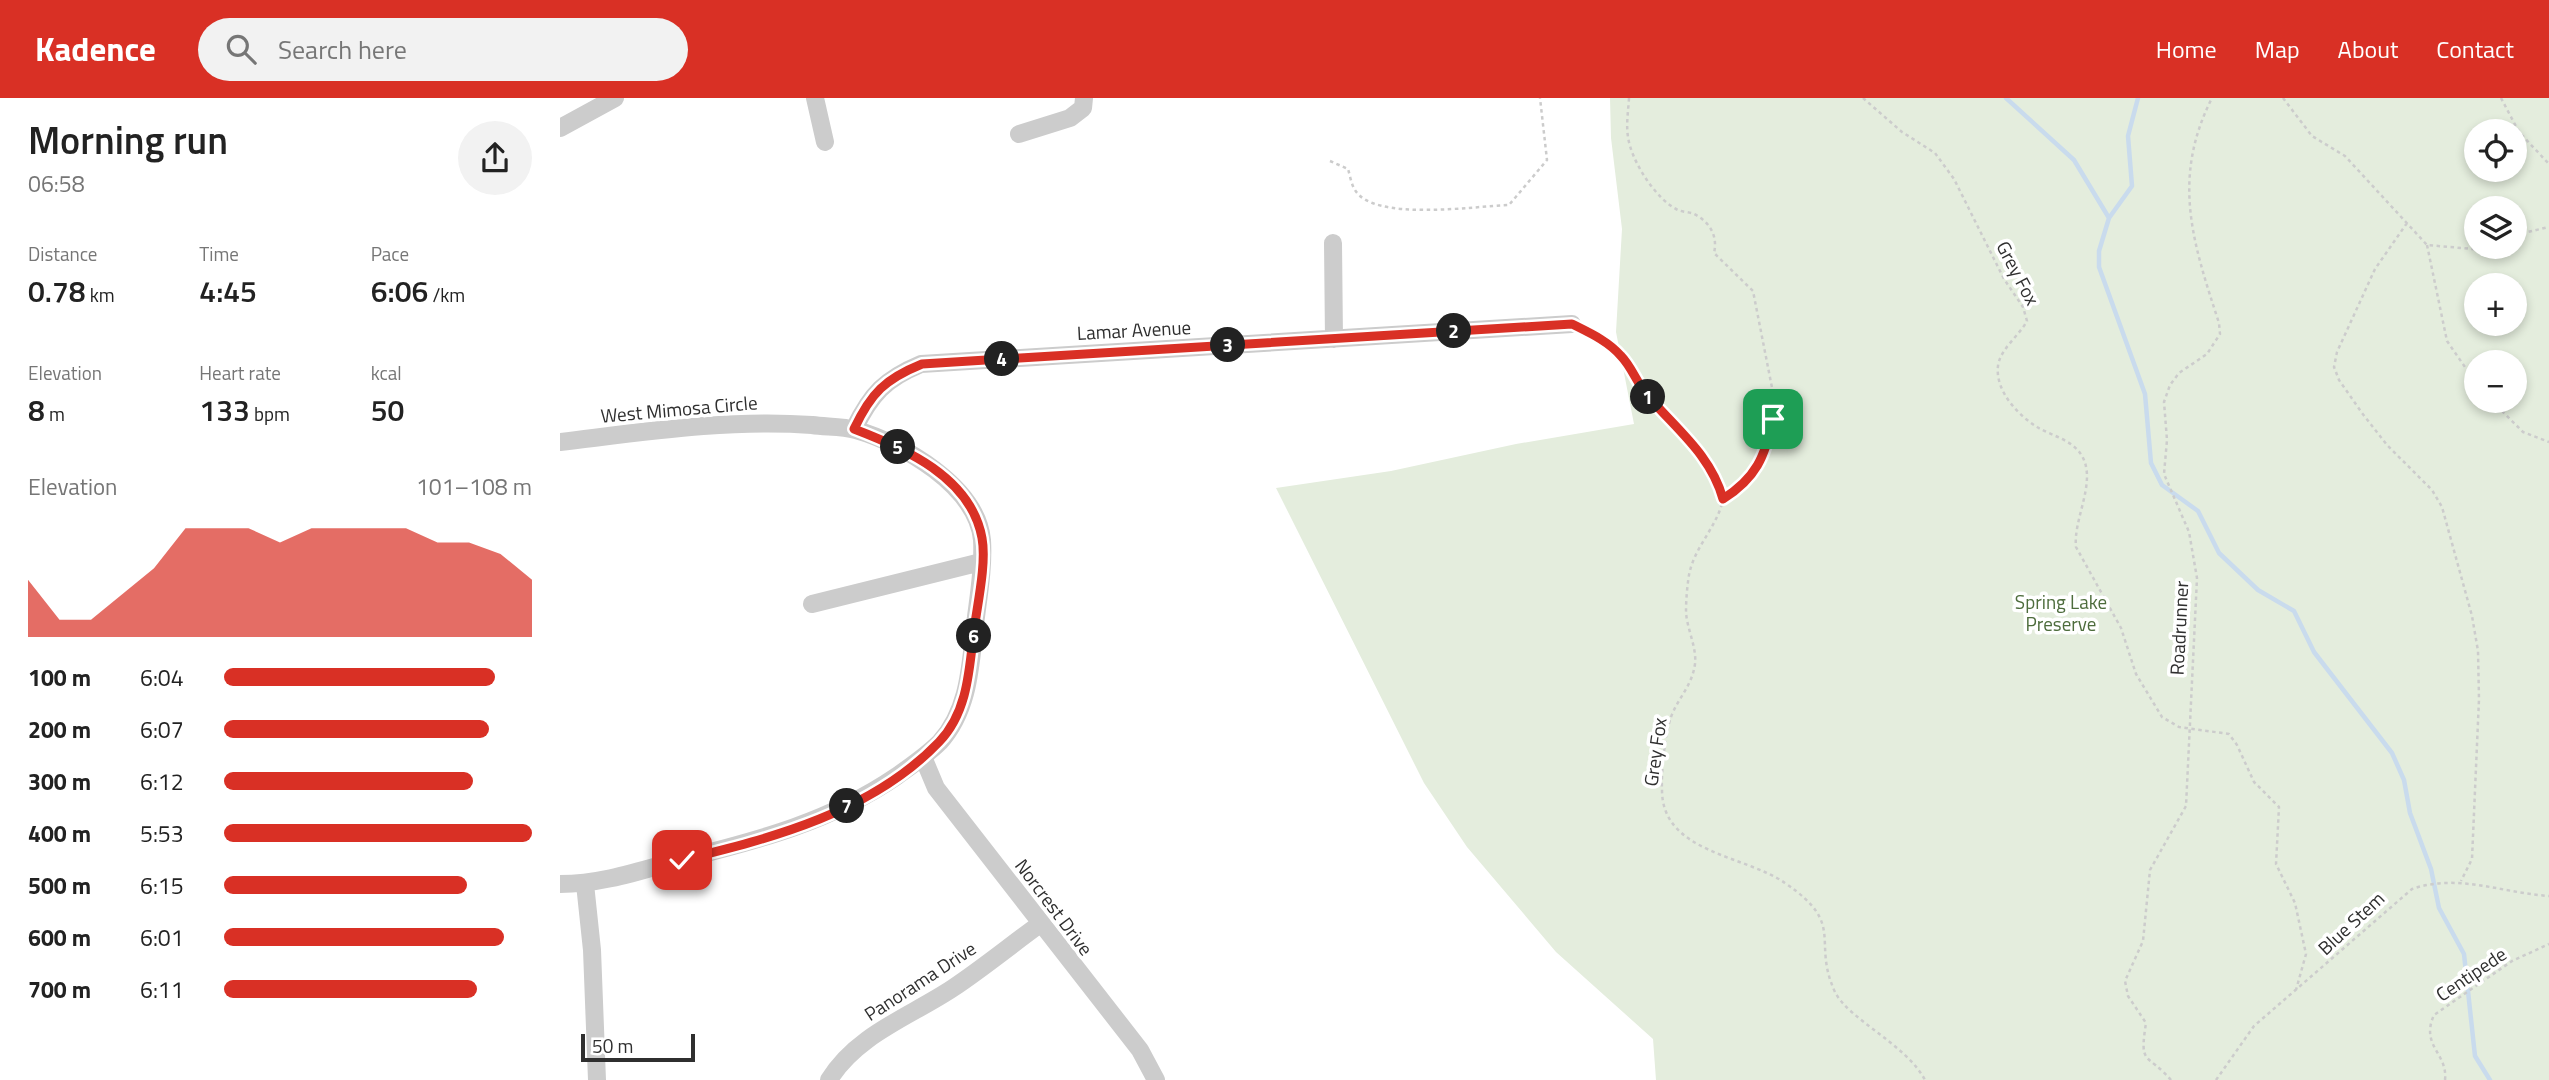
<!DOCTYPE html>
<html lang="en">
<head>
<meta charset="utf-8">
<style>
  body { margin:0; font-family:"Titillium Web",sans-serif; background:#f2f2f2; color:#222; height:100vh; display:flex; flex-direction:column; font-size:26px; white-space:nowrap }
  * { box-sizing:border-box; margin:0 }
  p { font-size:23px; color:#767676 }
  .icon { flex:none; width:38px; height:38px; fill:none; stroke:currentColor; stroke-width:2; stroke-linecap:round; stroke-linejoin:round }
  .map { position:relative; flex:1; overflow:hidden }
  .panel { display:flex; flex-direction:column; background:#fff; width:560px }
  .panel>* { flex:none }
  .fabs { position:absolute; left:1904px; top:21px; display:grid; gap:14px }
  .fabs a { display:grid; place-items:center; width:63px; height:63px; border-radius:50%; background:#fff; box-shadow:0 4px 10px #0003; font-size:35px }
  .scale { position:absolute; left:21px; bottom:18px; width:114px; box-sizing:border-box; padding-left:7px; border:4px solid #2f2f2f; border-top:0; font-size:19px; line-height:24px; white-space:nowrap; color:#2f2f2f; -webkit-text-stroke:5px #fff; paint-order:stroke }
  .pin { position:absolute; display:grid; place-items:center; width:60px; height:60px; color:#fff; margin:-30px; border-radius:14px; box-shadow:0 4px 10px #0006 }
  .km { position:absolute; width:35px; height:35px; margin:-18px; border-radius:50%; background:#222; color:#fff; font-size:19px; line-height:35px; text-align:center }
  .round { display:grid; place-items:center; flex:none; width:74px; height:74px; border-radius:37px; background:#f2f2f2 }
  .overview { display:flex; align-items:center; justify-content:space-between; height:119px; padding:0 28px }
  h1 { font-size:38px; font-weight:600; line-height:52px }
  .metrics { display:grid; grid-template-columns:repeat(3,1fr); gap:10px; height:119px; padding:7px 28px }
  .metrics div { display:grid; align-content:center }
  .metrics b { font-size:30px; font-weight:600 }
  .metrics small { font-size:19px; font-weight:400 }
  .metrics p { font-size:19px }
  .chart { height:196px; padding:14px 28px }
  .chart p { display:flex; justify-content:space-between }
  .chart svg { width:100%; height:126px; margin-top:7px; fill:#d93025; opacity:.7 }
  ul { padding:0 28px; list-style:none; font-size:23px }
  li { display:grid; grid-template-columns:112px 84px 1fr; align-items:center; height:52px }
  li i { height:18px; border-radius:9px; background:#d93025 }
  header { display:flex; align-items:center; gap:42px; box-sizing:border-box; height:98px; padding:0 35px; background:#d93025; color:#fff }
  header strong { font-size:33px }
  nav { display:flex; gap:38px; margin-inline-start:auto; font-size:24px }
  .search { width:490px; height:63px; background:#f2f2f2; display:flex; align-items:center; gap:18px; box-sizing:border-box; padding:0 24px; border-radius:38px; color:#767676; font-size:26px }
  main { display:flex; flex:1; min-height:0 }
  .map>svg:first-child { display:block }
</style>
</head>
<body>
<header>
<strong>Kadence</strong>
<div class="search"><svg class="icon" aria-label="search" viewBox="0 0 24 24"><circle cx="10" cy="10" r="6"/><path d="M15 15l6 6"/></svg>Search here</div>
<nav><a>Home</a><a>Map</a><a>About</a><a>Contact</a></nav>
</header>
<main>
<section class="panel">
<div class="overview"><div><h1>Morning run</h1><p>06:58</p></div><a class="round"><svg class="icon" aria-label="share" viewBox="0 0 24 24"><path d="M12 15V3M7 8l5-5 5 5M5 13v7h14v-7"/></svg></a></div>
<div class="metrics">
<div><p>Distance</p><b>0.78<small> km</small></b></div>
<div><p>Time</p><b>4:45</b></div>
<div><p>Pace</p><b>6:06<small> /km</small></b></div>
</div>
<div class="metrics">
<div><p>Elevation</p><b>8<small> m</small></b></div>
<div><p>Heart rate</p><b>133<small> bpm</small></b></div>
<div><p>kcal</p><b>50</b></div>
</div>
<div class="chart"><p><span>Elevation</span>101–108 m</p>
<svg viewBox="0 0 160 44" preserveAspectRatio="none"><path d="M0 44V24L10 38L20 38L30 29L40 20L50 6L60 6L70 6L80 11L90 6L100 6L110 6L120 6L130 11L140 11L150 15L160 24V44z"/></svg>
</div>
<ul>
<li><b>100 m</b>6:04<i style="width:88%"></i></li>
<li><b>200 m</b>6:07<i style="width:86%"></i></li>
<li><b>300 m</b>6:12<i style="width:81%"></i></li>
<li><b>400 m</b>5:53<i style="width:100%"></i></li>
<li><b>500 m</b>6:15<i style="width:79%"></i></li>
<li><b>600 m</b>6:01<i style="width:91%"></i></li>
<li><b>700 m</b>6:11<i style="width:82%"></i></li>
</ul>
</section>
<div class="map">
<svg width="1989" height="982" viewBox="0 0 1989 982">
  <rect width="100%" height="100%" fill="#fff"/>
  <path fill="#e4eddd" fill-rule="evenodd" d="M1050,0H1989V982H1096L1093,941L996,854L907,749L864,685L716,390L831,373L956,346L1074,326L1056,234L1062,131L1051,40ZM1916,33H1955V72H1916ZM1916,110H1955V149H1916ZM1916,187H1955V226H1916ZM1916,264H1955V303H1916Z"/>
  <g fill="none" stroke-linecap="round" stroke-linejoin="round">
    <path stroke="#c9dbed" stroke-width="4.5" d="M1446,0L1514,62L1549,120
      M1578,0L1568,38L1572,88L1549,120L1539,153V169L1585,296L1591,365L1602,387L1638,413L1659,455L1698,492L1734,513L1754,554L1832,655L1844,682L1850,715L1871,771L1879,810L1904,856L1915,958L1930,982"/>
    <path stroke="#ccc" stroke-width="2.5" stroke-dasharray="3.5 3.5" stroke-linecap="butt" d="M1069,0C1068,17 1065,31 1070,48C1076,69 1097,102 1118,112C1123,114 1129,114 1134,116C1150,124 1158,138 1154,155L1193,193L1216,310L1202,365L1178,391L1163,401C1158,428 1134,449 1129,477C1127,489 1126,503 1126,514C1127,531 1137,550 1135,566C1132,588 1118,600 1111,619C1105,635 1101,675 1102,692C1102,755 1185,757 1225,785C1287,827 1251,842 1275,894C1289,922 1346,946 1365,982
      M1303,0L1342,34L1375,55L1394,81L1444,181L1463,209L1467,223C1459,238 1440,251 1438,268C1435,293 1458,317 1477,329C1492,338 1513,342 1522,358C1537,384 1513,421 1516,449L1561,530L1576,576L1602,619L1619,629L1669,636L1677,647L1694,684L1719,709L1716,766L1735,805L1746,856L1736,892
      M1723,0L1752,38L1785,58L1867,147L1924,152L1930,149
      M1941,0L1959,34L1989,66
      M770,63L788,71C790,77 791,86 795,92C814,124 915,108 949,107L987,62L980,0
      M1847,125L1815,171L1777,254L1774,269L1779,282L1802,315L1827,347L1872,392L1882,409L1912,518L1918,553L1919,601L1912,761L1901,783
      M1955,137L1989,129
      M1867,147L1887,243L1916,285
      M1026,233C1063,251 1064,270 1088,298C1116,331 1151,357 1163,401
      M1932,303L1963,334L1989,344
      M1611,982C1587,954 1579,969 1586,925L1568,898L1565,883L1583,843L1590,772L1626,708L1637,480L1629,434L1604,376L1607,342L1604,304L1610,287L1619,275L1647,256L1660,236L1659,225C1633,145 1611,81 1652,0
      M1656,982L1694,928L1852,791C1898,775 1942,795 1989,798
      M1885,982C1888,955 1860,948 1874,917L1952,863L1989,846"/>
    <path stroke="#ccc" stroke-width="18" d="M255,0L265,44
      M0,30L55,0
      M459,36L510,20L523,10L524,0
      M773,145L774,241
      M294,331C311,296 325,281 361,266L1012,226
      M0,344C84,334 167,321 252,327C266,329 282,328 296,332C342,345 417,388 422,442C424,473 417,505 414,536C410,574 407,614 380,644C367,657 352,667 337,678C271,723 200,742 123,761C82,772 43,786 0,786
      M252,506L421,464
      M363,659L376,690L580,952L596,982
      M25,786L32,852L37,982
      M269,982C296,937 351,918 393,890C423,870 451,847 480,826"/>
  </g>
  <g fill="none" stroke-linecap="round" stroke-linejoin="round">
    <defs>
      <path id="route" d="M122,762C213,740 312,714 379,644C406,616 409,577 413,540C416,512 427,467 422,440C411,379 344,350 294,331C311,295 325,281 362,266L1012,226C1030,235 1048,243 1061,258C1072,269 1077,286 1088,298C1116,331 1151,357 1163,401C1196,380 1205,359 1213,321"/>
    </defs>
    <use href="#route" stroke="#fff" stroke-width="14"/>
    <use href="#route" stroke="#d93025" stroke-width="9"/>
  </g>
  <g text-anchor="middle" stroke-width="7" stroke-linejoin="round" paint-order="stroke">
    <g font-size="19" fill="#2f2f2f" stroke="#fff">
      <text transform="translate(1458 175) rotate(62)" y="7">Grey Fox</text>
      <text transform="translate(574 232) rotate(-3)" y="7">Lamar Avenue</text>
      <text transform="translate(119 311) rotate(-5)" y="7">West Mimosa Circle</text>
      <text transform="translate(1619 530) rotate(-87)" y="7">Roadrunner</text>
      <text transform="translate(1095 654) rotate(-82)" y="7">Grey Fox</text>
      <text transform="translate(494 809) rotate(53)" y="7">Norcrest Drive</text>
      <text transform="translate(1791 825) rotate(-43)" y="7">Blue Stem</text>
      <text transform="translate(1911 876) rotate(-34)" y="7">Centipede</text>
      <text transform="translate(360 883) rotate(-33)" y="7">Panorama Drive</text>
    </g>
    <g font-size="19" fill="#4d6c3c" stroke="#fff">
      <text x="1501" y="511">Spring Lake<tspan x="1501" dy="22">Preserve</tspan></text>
    </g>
  </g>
</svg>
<div class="fabs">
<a><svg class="icon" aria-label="locate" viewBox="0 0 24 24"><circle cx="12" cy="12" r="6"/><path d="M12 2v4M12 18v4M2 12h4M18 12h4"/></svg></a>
<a><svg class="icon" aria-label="layers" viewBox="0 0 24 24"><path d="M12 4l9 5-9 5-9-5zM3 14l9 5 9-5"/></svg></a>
<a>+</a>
<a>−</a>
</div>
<div class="scale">50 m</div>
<div class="pin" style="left:1213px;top:321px;background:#1e9e55"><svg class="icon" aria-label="arrive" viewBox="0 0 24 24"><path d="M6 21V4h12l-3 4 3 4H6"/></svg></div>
<div class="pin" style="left:122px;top:762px;background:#d93025"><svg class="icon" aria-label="check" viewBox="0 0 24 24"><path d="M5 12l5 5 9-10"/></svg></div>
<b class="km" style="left:1088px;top:299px">1</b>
<b class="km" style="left:894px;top:233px">2</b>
<b class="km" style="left:668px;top:247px">3</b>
<b class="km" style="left:442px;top:261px">4</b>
<b class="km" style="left:338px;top:349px">5</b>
<b class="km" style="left:414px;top:538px">6</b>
<b class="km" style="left:287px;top:708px">7</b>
</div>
</main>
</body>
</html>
